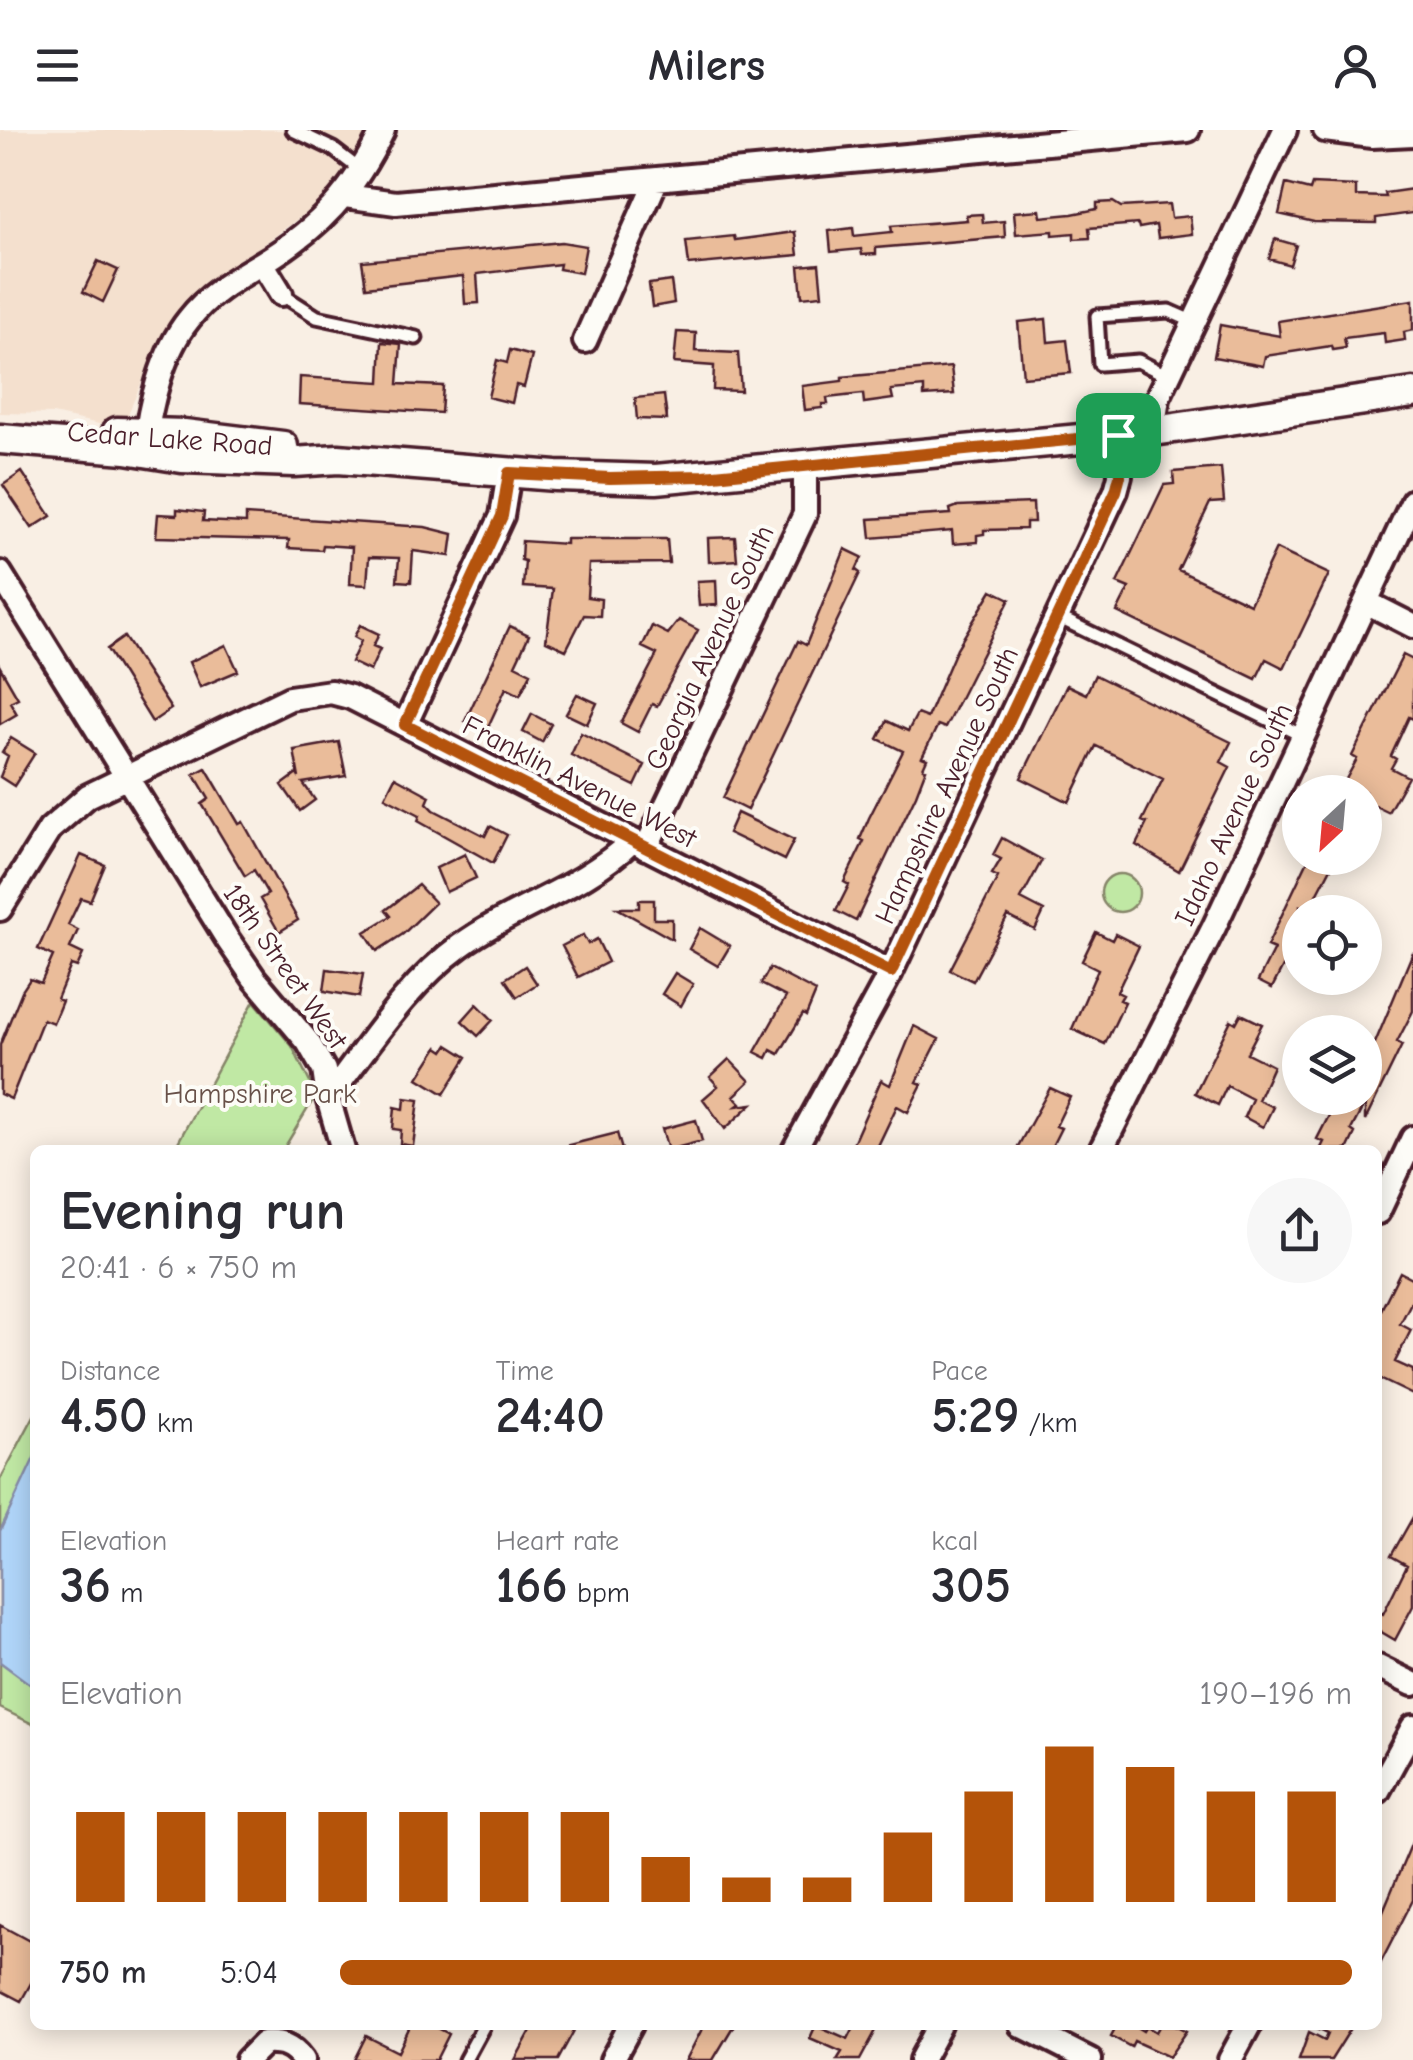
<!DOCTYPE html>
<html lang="en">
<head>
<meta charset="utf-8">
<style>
  body { margin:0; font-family:"Comic Neue",sans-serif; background:#f7f7f7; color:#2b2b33; height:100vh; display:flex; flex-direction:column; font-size:38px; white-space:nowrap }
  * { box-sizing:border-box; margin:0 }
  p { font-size:32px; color:#7c7c81 }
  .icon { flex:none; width:55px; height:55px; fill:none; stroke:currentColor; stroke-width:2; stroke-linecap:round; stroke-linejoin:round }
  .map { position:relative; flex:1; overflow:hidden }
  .side { position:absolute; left:30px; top:1015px; width:1352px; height:885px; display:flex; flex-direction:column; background:#fff; border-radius:15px; box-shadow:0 5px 25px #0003 }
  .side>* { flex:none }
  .needle { width:65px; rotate:206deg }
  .buttons { position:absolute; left:1282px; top:645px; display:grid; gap:20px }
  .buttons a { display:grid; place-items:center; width:100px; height:100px; border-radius:50%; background:#fff; box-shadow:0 5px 25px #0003; font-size:50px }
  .pin { position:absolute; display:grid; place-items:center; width:85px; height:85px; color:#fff; margin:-42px; border-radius:20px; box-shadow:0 5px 15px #0006 }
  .round { display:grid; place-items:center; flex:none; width:105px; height:105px; border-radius:52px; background:#f7f7f7 }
  .summary { display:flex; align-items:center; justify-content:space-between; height:170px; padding:0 30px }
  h1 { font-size:55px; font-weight:700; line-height:75px }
  .stats { display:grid; grid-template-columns:repeat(3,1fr); gap:15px; height:170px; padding:10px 30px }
  .stats div { display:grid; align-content:center }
  .stats b { font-size:50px; font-weight:700 }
  .stats small { font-size:28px; font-weight:400 }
  .stats p { font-size:28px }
  .chart { height:280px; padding:20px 30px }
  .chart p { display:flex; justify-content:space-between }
  .chart svg { width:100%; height:180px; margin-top:10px; stroke:#b45309; stroke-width:6 }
  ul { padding:0 30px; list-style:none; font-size:32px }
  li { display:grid; grid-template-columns:160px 120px 1fr; align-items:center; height:75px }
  li i { height:25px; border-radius:12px; background:#b45309 }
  header { display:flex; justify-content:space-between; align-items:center; height:130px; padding:0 30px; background:#fff; font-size:45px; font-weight:700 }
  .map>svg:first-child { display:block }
</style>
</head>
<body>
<header><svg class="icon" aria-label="menu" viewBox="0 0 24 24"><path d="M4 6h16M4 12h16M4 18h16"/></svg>Milers<svg class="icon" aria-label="person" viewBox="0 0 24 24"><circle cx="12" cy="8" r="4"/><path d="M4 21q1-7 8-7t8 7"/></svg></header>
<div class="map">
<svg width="1413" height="1930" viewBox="0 0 1413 1930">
  <rect width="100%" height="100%" fill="#f9efe4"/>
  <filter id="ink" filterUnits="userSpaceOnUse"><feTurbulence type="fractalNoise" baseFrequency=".01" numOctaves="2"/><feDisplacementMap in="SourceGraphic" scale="20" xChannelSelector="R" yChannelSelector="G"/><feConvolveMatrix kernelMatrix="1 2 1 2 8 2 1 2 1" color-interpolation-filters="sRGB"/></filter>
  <g filter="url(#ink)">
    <path fill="#f4e0ce" d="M0,0H370L337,55L319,73L196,164L159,211L126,289L108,296L53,284L0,283Z"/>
    <path fill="#c0e8a4" stroke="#858468" stroke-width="2.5" d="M1101 763a19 19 0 1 1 38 0a19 19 0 1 1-38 0Z
      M254,871L292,916L316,965L283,1020H174Z
      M35,1284V1595L0,1578V1350Z"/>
    <path fill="#b0d5f9" stroke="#878ca7" stroke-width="2.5" d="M35,1326V1558L0,1532V1401Z"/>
    <path fill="#eabc9a" stroke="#4a1f2b" stroke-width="2.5" d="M1286,54L1310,60L1312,54L1356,56V66L1386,67L1385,63L1413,59V83L1376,88V93L1314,92L1279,84Z
      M1113,72L1121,77L1169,74L1171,88L1190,86L1192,104L1158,108L1156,95L1139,98L1138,94L1089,98L1090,108L1074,109V103L1053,105V101L1016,104L1014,82L1040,80L1041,87L1072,84L1097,79V73Z
      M982,84L983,93L1004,91L1005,107L876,118V124L862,125L861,119L831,122L829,101L853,98L854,106L892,102L891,96L967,90L966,85Z
      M795,102L798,125L689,135L686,111L734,106L735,110Z
      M1275,109L1296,115L1290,135L1269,129Z
      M562,112L586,116L581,143L559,139L560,134L477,144L479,173L465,174L463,146L366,157L362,131Z
      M98,131L118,140L103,172L83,162Z
      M819,134L822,165L802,167L799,136Z
      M671,151L674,173L652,177L649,154Z
      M1413,170V200L1404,202L1405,210L1385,213L1384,203L1344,208L1346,218L1332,220L1331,216L1265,226L1263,236L1214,227L1220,195L1280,206L1278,191Z
      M1046,189L1048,212L1067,210L1071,243L1023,247L1018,192Z
      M677,202L696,203L695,221L738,223L741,261L713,260L714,236L674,233Z
      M382,212L401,214L398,254L443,256L441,283L299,274L300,247L380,252Z
      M510,220L532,226L524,257L516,255L512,273L488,267L497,230L507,233Z
      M951,237L954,264L924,266V257L891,260L893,269L864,273L863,264L827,268L828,274H822V278L805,280L802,256L842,251V247Z
      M664,265L667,290L637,289L635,268Z
      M1221,338L1224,372L1210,373L1178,440L1250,474L1276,419L1329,444L1284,538L1266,529L1256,549L1117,482L1129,458L1117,453L1164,355L1174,354L1173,342Z
      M22,342L51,386L32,398L3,355Z
      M1033,373L1034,392H1026V399L984,400V404L977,405V412L953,414L952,401L871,408L869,389L951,384L950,379L958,376Z
      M177,379L204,382L203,391L246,393V385L425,397L453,404L450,426L413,421L411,452L397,451L399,428L369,427L367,455L350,454L352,417L323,415L322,420L288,418L289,410L156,407L158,384L177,385Z
      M735,407L737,430L709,432L708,408Z
      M566,409H667L669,433L589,434L587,467L601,469L600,486L584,485L566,520L546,511L553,459L523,457L525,431L521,430L522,411L566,414Z
      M845,419L862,427L856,440L860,443L747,680L723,668L798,511L806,515Z
      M716,450L717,475L699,476L697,451Z
      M992,460L1010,469L945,598L938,595L922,627L927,629L923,638L926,639L916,665L856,791L836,781L849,755L844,752L864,711L860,709L869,688L903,621L878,609L887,591L908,601L917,584L927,588L957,518Z
      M679,490L698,500L657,576L652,574L638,602L621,593L657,524L642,517L652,496L668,504Z
      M360,495L379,504L373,516L380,519L370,541L351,532L361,511L354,507Z
      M510,496L529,505L515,535L531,543L520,565L506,558L486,601L465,591Z
      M124,507L171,579L152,592L107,519Z
      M226,515L238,541L200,557L189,532Z
      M1403,525L1413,530V589L1409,587L1391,626L1396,629L1391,638L1408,647L1388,682L1365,671V662H1339L1357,629L1352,626Z
      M0,537L18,568L10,572L17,584L0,594Z
      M1095,545L1231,612L1221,632L1230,637L1179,741L1136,715L1147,693L1142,691L1163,649L1096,616L1069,672L1021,648L1067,555L1086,564Z
      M577,564L597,573L587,594L566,584Z
      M532,584L551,594L542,612L523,602Z
      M581,603L645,635L635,656L571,625Z
      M11,608L35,623L14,656L0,647L8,626L2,622Z
      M339,612L346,646L303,653L315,670L300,681L282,655L297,644L299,648L294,620Z
      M206,638L239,694L243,692L298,790L279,802L260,769L268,764L254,740L245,746L202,674L209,669L194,644Z
      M395,647L430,666L427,673L434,680L485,706L490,696L507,705L493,733L418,691L420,685L385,667Z
      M737,683L794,710L784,730L728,703Z
      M1002,708L1042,730L1021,769L1044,781L1035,800L1008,786L973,851L950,840L998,747L992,744L1001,729L993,725Z
      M465,724L476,748L446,762L436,738Z
      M81,725L105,735L90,771L81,768L68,795L78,800L70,818L83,824L77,837L71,835L57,869L62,871L53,893L43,889L11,969L0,964V915L22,861L30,849L41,853L53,826L38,819Z
      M1309,728H1336L1309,780L1300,776V823L1292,819L1272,858L1258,851L1274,819L1267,816Z
      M418,755L435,773L403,804L377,821L365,802L391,786L386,780Z
      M639,770H654V789H672V809L617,778H639Z
      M700,798L730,816L718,836L689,819Z
      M1096,802L1112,810L1115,804L1139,816L1117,862L1123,865L1120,870L1125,872L1105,914L1072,899L1098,839L1082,831Z
      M583,805L588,814L597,809L608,832L578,847L562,816Z
      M1413,822V881L1397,912L1402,915L1365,991V973L1351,1000L1355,1003L1347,1020H1320L1324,1012L1317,1009L1338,968H1365V937Z
      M525,836L537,854L517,867L505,849Z
      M770,838L816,862L806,886L803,884L779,924L771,920L767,928L755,922L786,867L761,854Z
      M327,839L363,844L359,867L324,861Z
      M675,843L693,854L681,876L662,864Z
      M477,874L493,890L478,906L462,891Z
      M1241,884L1262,894L1247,923L1273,936L1258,970L1273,977L1263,997L1244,987L1252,969L1227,956L1218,975L1195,963L1231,890L1236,893Z
      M914,896L939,909L917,952L922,954L908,982L897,976L876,1020H850L881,950L890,955Z
      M448,915L467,927L444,964L418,948L438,917L444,921Z
      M729,929L750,951L734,966L741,973L737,976L752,974L725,999L703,969L718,956L710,947Z
      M1050,958L1070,967L1056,996L1061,998L1050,1020H1016Z
      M405,968L419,970L413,1016L400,1014L401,1000L393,999L395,977L404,979Z
      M696,990L702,1011L668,1020L662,999Z
      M617,1003L622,1020H569V1015Z
      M1400,1142L1413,1149V1169L1400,1194L1411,1200L1395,1232L1413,1240V1265L1378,1248V1186Z
      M1413,1387V1476L1395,1510L1378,1500V1482L1383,1484L1407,1435L1391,1426Z
      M1413,1710V1770L1378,1838V1793Z
      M0,1795L35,1814V1846L21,1871L0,1860Z
      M411,1895H432L449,1904L436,1930H354L366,1906L398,1922Z
      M534,1895H577L558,1930H515Z
      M704,1895H734L713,1930H686Z
      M816,1895L848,1909L855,1895H879L860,1930H837L842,1922L810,1908Z
      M1117,1895H1134L1144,1901L1147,1896L1157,1902L1161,1895H1176L1187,1901L1169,1927L1134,1911L1131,1917L1111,1906Z
      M1311,1895H1353L1331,1930H1299L1309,1902L1325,1910L1328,1903Z"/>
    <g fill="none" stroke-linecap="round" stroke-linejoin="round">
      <defs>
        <path id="service" d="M293,0L333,19L363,42
          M281,164L317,187L416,208
          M1168,246L1138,231L1100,234L1097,186L1169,181L1194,192
          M1058,487L1303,606
          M465,1930L484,1895"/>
        <path id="minor" d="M1325,0L1372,6L1413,4
          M345,66L396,73L1188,0
          M262,133L281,164
          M585,211L656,51
          M1153,301L1158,268L1285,0
          M145,318C149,277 162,222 189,189C208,164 235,149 262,133C320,98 354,61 383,0
          M0,443L228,810L254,848L308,912L324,940L328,968L343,1020
          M1366,472L1413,496
          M405,595L502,386L509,343
          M646,718L805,384V337
          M0,779L50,699L88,666L290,568L331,562L350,567L891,842
          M328,968C368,917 406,855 460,816C515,776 582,759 632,711
          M794,1020L891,842L1116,361L1120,346L1119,305
          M1101,1020L1214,797L1413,371
          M1378,1082L1413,1008
          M1378,1537L1413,1554
          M1378,1661L1413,1597
          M1021,1895L1090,1930
          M247,1930L264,1913C282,1912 292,1915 303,1930
          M612,1930L631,1895
          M921,1930L940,1895
          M1230,1930L1249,1895"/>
        <path id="tertiary" d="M117,302L184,304L283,316
          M0,309L126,319L182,328L294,332L338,329L556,346L656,349L1133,304L1413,263"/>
      </defs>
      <use href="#service" stroke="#4a1f2b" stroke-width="19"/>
      <use href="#minor" stroke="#4a1f2b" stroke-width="30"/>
      <use href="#tertiary" stroke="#4a1f2b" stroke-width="35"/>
      <use href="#service" stroke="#fdfcf7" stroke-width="11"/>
      <use href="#minor" stroke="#fdfcf7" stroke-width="22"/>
      <use href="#tertiary" stroke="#fdfcf7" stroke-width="28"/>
    </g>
  </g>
  <g fill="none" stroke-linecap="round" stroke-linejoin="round" filter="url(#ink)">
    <defs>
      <path id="route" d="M1118,305L1120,346L1116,361L891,842L405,595L502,386L509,343L610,348L704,346Z"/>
    </defs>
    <use href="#route" stroke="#fff" stroke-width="20"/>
    <use href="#route" stroke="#b45309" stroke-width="12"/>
  </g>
  <g text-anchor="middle" stroke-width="8" stroke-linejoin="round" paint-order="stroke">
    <g font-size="28" fill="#4a1f2b" stroke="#fdfcf7">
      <text transform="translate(170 308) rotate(4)" y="10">Cedar Lake Road</text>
      <text transform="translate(709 517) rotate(-65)" y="10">Georgia Avenue South</text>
      <text transform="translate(580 651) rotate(27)" y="10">Franklin Avenue West</text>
      <text transform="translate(946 655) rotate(-65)" y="10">Hampshire Avenue South</text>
      <text transform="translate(1233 684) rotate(-65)" y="10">Idaho Avenue South</text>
      <text transform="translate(286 836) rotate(55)" y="10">18th Street West</text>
    </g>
    <g font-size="28" fill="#685149" stroke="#fdfcf7">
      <text x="260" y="973">Hampshire Park</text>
    </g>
  </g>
</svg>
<div class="buttons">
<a><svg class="needle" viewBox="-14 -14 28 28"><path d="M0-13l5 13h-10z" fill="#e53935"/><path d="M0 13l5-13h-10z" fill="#7c7c81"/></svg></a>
<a><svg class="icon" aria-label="locate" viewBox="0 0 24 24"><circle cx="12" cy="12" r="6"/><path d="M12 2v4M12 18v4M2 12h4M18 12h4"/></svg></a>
<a><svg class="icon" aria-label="layers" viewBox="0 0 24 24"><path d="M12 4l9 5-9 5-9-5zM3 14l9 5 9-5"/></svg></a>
</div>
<div class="pin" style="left:1118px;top:305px;background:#1e9e55"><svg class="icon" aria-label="arrive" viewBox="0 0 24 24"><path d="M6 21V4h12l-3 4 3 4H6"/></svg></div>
<section class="side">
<div class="summary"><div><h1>Evening run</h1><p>20:41 · 6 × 750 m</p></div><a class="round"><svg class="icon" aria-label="share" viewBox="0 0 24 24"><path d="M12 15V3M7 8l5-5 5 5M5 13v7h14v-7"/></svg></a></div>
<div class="stats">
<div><p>Distance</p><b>4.50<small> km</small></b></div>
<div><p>Time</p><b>24:40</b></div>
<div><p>Pace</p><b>5:29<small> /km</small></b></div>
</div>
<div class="stats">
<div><p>Elevation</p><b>36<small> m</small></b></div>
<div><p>Heart rate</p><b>166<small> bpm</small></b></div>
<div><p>kcal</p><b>305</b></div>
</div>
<div class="chart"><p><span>Elevation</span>190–196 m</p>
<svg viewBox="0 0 160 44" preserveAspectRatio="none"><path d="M5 44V22M15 44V22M25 44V22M35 44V22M45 44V22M55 44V22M65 44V22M75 44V33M85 44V38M95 44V38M105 44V27M115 44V17M125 44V6M135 44V11M145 44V17M155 44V17"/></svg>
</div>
<ul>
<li><b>750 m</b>5:04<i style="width:100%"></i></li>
</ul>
</section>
</div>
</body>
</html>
